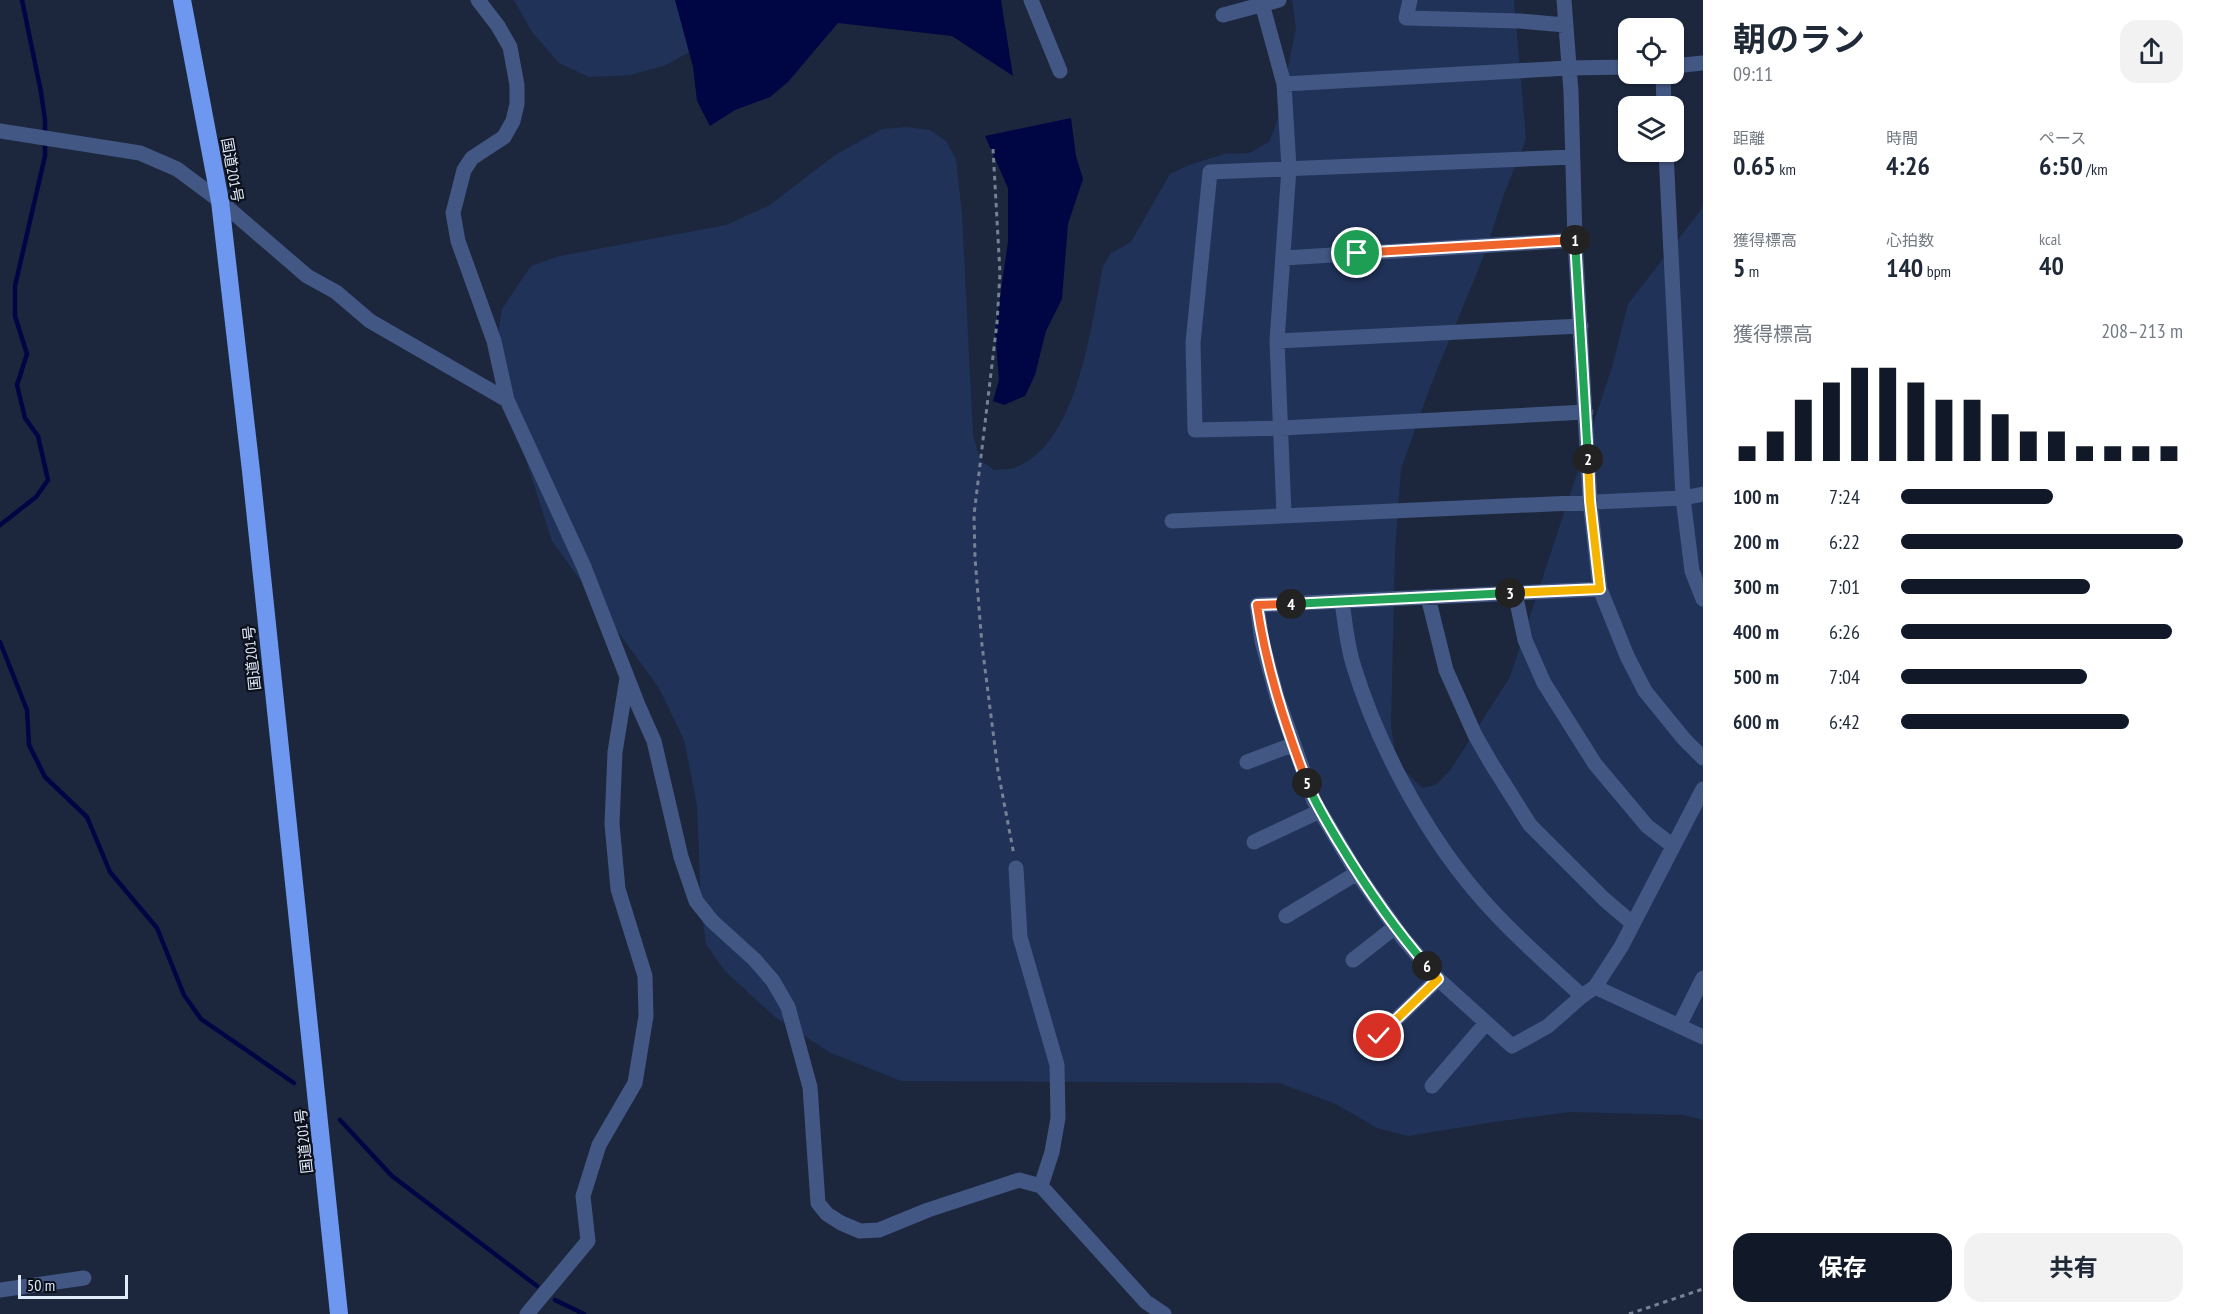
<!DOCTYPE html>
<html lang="ja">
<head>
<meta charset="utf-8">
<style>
  body { margin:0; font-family:"PT Sans Narrow","Noto Sans JP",sans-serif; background:#f2f2f3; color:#1f2937; height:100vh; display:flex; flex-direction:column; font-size:22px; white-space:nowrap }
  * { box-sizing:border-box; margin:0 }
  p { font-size:20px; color:#747a83 }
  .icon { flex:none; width:33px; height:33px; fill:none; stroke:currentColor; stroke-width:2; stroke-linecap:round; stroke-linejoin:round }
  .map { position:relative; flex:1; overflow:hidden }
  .drawer { display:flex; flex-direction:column; background:#fff; width:510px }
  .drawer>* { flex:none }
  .buttons { position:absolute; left:1618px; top:18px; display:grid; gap:12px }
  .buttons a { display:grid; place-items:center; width:66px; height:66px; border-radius:12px; background:#fff; box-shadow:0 2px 4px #0004; font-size:30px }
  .scale { position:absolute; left:18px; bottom:15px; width:110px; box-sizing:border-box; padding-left:6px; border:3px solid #e1eaf9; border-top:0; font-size:16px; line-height:21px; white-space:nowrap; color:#e1eaf9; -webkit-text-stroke:4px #0b101b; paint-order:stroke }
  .pin { position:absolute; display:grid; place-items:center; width:51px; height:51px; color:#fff; margin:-26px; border:3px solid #fff; border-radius:50%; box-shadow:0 2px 6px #0007 }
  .km { position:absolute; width:30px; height:30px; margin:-15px; border-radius:50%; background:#222; color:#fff; font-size:16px; line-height:30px; text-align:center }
  .round { display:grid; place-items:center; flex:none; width:63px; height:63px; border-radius:18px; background:#f2f2f3 }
  .summary { display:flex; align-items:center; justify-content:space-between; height:102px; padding:0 30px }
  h1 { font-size:33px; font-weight:700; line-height:45px }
  .stats { display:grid; grid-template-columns:repeat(3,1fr); gap:9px; height:102px; padding:6px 30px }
  .stats div { display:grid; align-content:center }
  .stats b { font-size:26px; font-weight:700 }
  .stats small { font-size:16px; font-weight:400 }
  .stats p { font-size:16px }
  .chart { height:168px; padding:12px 30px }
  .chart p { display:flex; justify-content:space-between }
  .chart svg { width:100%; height:108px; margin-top:6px; stroke:#111827; stroke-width:6 }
  .cta { display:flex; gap:12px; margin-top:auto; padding:12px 30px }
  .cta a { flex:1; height:69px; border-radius:18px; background:#111827; color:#fff; font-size:24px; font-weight:700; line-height:69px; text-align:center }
  .cta a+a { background:#f2f2f3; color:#1f2937 }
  ul { padding:0 30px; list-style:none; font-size:20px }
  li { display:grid; grid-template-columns:96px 72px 1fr; align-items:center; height:45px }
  li i { height:15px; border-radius:8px; background:#111827 }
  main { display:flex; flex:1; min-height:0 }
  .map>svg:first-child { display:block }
</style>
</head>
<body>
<main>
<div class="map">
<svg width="1703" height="1314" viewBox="0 0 1703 1314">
  <rect width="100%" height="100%" fill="#1c273e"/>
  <path fill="#203258" d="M514,0H739L700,46L666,65L631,75L589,77L559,63L532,32Z
    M1292,0H1514L1526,139L1504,194L1485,253L1430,387L1401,469L1395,551L1391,726L1396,762L1422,788L1435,785L1449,772L1510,677L1612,367L1628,304L1701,210L1703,204V1120L1683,1115L1570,1112L1494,1122L1408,1136L1377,1128L1336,1104L1279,1083L901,1081L831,1053L775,1017L725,971L706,944L701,906L697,805L684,740L659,688L552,541L505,394L498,335L502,309L531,266L560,256L726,225L770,205L835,155L882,129L906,127L930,130L946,141L956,159L962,214L973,435L980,460L994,470C1001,469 1010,470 1017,467C1079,441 1091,324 1103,266L1111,253L1131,242L1170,174L1189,165L1224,154L1249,153L1269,142L1277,122L1296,28Z"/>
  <path fill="#000643" d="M675,0H1001L1013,76L952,36L838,23L788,82L770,97L735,110L710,126L697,101L693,67Z
    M1071,118L1076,156L1083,179L1068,224L1062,299L1046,331L1035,375L1025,396L1004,405L993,401L999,380L995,331L1008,242V188L985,136Z"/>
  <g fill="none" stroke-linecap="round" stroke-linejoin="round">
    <path stroke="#000643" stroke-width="4.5" d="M0,525L36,497L48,480L38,436L25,418L17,385L27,354L15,316V286L45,156V120L41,92L22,0
      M0,642L27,710L29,745L45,777L87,817L110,872L157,928L184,995L201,1019L294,1083
      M340,1120L392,1176L537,1286
      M555,1300L584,1314"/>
    <path stroke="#778194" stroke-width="3" stroke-dasharray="4.5 4.5" stroke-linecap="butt" d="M993,149L1000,273L997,323L974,515L975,558L982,645L998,771L1014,855
      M1629,1314L1703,1289"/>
    <path stroke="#425783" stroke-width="15" d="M478,0L498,26L510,47L517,85V104L513,121L504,137L472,158L464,170L453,213L458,241L494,341L507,400L584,567L638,705L654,741L681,857L696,901L712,921L755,960L773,981L788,1007L810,1087L818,1203L827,1214L841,1223L860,1231L879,1230L928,1210L1019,1180L1041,1186L1146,1302L1164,1314
      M1031,0L1060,71
      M1261,0L1284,84L1289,168L1277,341L1284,515
      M1410,0L1406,18L1520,21L1565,25
      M1564,0L1571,92L1575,240L1590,501L1600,589L1627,656L1645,691L1684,739L1703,758
      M1223,15L1279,0
      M1674,66L1703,63
      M1663,74L1664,106
      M1284,84L1568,68L1629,67
      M0,131L140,153L177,169L220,201L307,276L336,292L370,321L507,400
      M1666,152L1683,498L1692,571L1703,599
      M1572,157L1210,172L1193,343L1195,430L1282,428L1586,412
      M1284,258L1575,240
      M1277,341L1581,326
      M1172,521L1683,498L1703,494
      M1600,589L1257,605L1262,641L1277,697L1314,801L1357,873L1402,937L1438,979L1512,1046L1548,1026L1582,996L1595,987L1621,947L1703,789
      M1515,593L1525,640L1544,683L1595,764L1647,826L1673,846
      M1428,597L1446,670L1475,735L1491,763L1530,825L1604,899L1632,923
      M1342,602C1345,622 1347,644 1353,664C1377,743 1422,828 1475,891C1507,929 1545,962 1582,996
      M1247,762L1292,745
      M1254,842L1320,811
      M1016,868L1020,937L1057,1065L1058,1118L1052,1152L1041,1186
      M1286,916L1357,873
      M1353,960L1395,927
      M1595,987L1703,1037
      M1679,1026L1703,978
      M1379,1036L1438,979
      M1432,1086L1486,1023
      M0,1290L84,1278
      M527,1314L588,1241L583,1196L599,1145L635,1083L646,1016L645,976L618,889L612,824L615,752L627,678"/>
    <path stroke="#6e98ef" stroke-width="18" d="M182,0L220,201L251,471L339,1314"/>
  </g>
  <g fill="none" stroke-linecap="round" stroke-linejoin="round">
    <defs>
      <path id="split-1" d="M1357,253L1575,240"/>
      <path id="split-2" d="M1575,240L1588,459"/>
      <path id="split-3" d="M1510,593L1600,589L1590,501L1588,459"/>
      <path id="split-4" d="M1291,604L1510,593"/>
      <path id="split-5" d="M1291,604L1257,605C1266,667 1285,725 1307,783"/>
      <path id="split-6" d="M1307,783C1316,805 1328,824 1340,844C1366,887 1394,928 1427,966"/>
      <path id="split-7" d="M1379,1036L1438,979L1427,966"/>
    </defs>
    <use href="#split-1" stroke="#fff" stroke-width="12"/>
    <use href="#split-2" stroke="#fff" stroke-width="12"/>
    <use href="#split-3" stroke="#fff" stroke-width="12"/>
    <use href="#split-4" stroke="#fff" stroke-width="12"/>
    <use href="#split-5" stroke="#fff" stroke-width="12"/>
    <use href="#split-6" stroke="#fff" stroke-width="12"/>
    <use href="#split-7" stroke="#fff" stroke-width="12"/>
    <use href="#split-1" stroke="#f0652b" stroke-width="8"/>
    <use href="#split-2" stroke="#22a559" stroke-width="8"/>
    <use href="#split-3" stroke="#f5b400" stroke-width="8"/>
    <use href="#split-4" stroke="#22a559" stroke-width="8"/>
    <use href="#split-5" stroke="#f0652b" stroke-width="8"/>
    <use href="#split-6" stroke="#22a559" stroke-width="8"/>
    <use href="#split-7" stroke="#f5b400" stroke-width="8"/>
  </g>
  <g text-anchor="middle" stroke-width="4.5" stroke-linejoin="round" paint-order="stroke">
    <g font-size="15" fill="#e1eaf9" stroke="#0b101b">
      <text transform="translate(232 170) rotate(80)" y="5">国道201号</text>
      <text transform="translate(252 658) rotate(-96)" y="5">国道201号</text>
      <text transform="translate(304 1141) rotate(-96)" y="5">国道201号</text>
    </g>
  </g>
</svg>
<div class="buttons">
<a><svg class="icon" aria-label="locate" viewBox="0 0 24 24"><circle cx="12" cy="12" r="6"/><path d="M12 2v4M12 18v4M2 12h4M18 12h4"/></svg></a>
<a><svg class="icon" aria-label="layers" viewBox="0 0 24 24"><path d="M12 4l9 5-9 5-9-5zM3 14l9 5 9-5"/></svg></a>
</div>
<div class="scale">50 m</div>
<div class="pin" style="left:1357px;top:253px;background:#1e9e55"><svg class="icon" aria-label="arrive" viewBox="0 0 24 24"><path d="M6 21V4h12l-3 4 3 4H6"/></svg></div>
<div class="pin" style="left:1379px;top:1036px;background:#d93025"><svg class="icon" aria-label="check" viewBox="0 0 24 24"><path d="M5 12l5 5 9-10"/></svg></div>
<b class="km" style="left:1575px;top:240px">1</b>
<b class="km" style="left:1588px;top:459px">2</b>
<b class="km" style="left:1510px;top:593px">3</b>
<b class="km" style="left:1291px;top:604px">4</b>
<b class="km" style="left:1307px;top:783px">5</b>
<b class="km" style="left:1427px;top:966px">6</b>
</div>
<section class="drawer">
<div class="summary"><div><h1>朝のラン</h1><p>09:11</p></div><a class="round"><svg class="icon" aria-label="share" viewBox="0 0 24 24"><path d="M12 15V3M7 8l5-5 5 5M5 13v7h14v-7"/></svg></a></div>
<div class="stats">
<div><p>距離</p><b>0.65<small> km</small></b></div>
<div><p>時間</p><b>4:26</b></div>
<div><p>ペース</p><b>6:50<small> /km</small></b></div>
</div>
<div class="stats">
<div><p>獲得標高</p><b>5<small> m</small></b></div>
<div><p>心拍数</p><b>140<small> bpm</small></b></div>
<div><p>kcal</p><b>40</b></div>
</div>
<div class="chart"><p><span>獲得標高</span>208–213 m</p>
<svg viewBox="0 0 160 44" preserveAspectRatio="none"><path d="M5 44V38M15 44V32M25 44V19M35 44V12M45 44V6M55 44V6M65 44V12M75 44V19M85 44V19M95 44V25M105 44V32M115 44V32M125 44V38M135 44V38M145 44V38M155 44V38"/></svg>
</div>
<ul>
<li><b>100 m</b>7:24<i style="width:54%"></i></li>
<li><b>200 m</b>6:22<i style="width:100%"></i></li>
<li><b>300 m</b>7:01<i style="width:67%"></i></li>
<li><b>400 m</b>6:26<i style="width:96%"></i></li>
<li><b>500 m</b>7:04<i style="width:66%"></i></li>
<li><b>600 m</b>6:42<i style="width:81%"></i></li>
</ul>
<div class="cta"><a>保存</a><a>共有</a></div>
</section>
</main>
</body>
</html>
